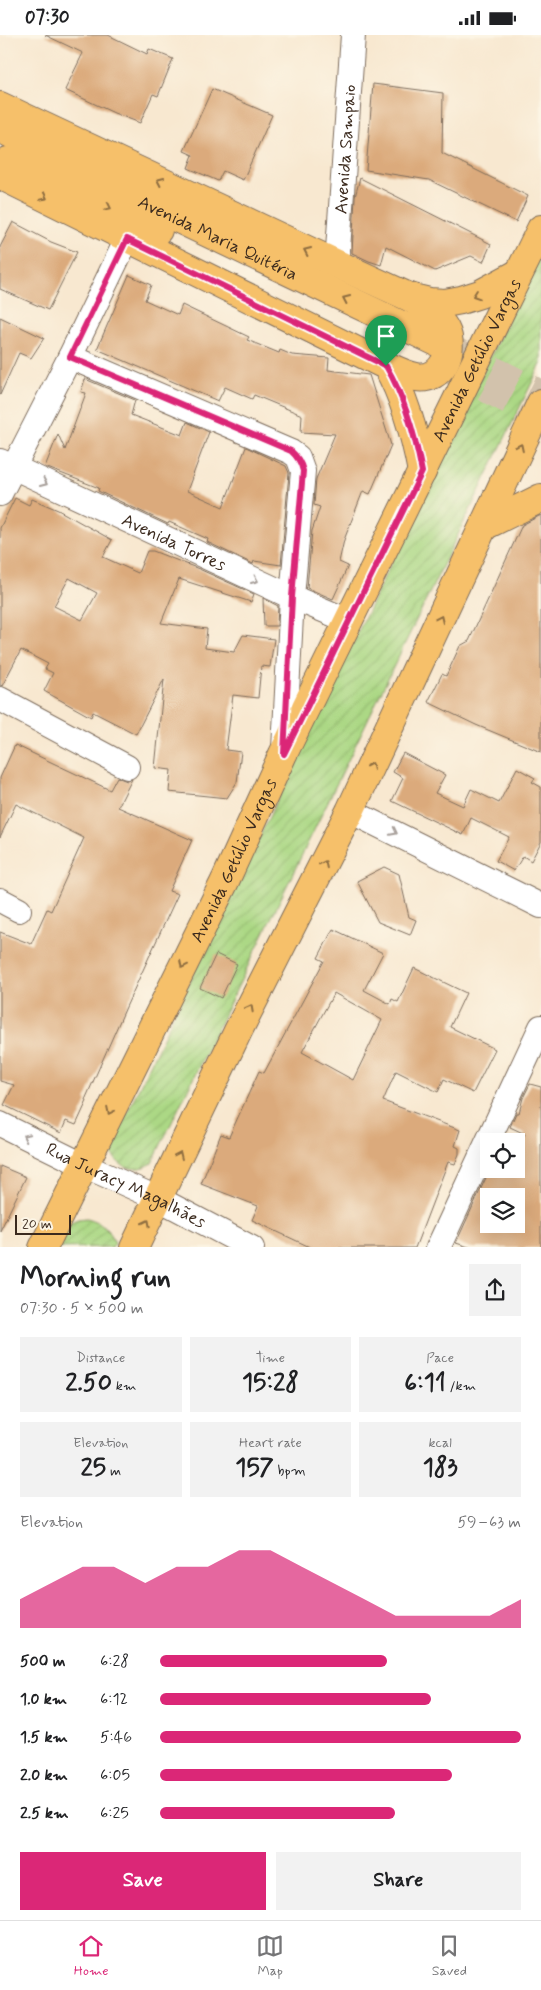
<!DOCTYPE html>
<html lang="en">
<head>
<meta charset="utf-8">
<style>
  body { margin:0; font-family:Mynerve,sans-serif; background:#f2f2f2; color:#202124; height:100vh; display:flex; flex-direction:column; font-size:19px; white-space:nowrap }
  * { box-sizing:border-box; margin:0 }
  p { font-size:16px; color:#757577 }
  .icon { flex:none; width:28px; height:28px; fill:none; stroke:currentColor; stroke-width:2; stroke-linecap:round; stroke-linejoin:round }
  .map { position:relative; height:1212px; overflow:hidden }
  .panel { display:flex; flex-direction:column; background:#fff; flex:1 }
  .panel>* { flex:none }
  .fabs { position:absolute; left:480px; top:1098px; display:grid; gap:10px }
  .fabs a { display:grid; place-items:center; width:45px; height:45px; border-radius:0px; background:#fff; box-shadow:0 5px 20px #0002; font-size:25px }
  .scale { position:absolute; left:15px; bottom:12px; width:56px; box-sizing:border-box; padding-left:5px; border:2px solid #3b2a1e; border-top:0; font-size:14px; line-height:18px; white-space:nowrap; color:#3b2a1e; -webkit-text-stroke:4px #fcf5e5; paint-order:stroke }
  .pin { position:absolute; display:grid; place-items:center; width:42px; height:42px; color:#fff; margin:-51px -21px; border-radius:50% 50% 50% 0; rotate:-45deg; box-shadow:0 0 5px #0007 }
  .pin .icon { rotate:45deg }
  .round { display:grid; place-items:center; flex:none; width:52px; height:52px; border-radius:0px; background:#f2f2f2 }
  .head { display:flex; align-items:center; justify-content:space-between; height:85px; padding:0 20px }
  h1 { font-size:28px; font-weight:700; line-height:38px }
  .stats { display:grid; grid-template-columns:repeat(3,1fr); gap:8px; height:85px; padding:5px 20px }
  .stats div { display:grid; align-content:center; border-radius:0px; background:#f2f2f2; text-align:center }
  .stats b { font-size:25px; font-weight:700 }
  .stats small { font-size:14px; font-weight:400 }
  .stats p { font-size:14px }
  .chart { height:140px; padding:10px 20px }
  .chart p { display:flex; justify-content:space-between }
  .chart svg { width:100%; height:90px; margin-top:5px; fill:#db2777; opacity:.7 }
  .action { display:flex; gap:10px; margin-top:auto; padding:10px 20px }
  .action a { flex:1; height:58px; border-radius:0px; background:#db2777; color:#fff; font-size:20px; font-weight:700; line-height:58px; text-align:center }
  .action a+a { background:#f2f2f2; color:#202124 }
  ul { padding:0 20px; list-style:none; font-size:16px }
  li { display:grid; grid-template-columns:80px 60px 1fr; align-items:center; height:38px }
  li i { height:12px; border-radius:6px; background:#db2777 }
  .status { display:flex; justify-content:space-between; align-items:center; height:35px; padding:0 25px; background:#fff; direction:ltr }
  .status svg { height:14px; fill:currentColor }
  .tabs { display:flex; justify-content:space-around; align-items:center; height:70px; border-top:1px solid #e0e0e0; background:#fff; font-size:14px; color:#757577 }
  .tabs a { display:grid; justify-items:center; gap:2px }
  .tabs .active { color:#db2777 }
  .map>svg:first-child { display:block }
</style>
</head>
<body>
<div class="status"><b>07:30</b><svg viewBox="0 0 49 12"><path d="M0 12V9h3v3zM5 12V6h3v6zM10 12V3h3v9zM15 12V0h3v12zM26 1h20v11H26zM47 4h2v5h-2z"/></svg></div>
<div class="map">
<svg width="541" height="1213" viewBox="0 0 541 1213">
  <defs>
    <pattern id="garden-furrows" width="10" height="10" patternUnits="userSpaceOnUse" patternTransform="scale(1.25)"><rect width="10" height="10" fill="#acd885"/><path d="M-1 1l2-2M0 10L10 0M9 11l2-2" fill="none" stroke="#95ba72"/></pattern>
  </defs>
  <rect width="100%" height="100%" fill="#fcf5e5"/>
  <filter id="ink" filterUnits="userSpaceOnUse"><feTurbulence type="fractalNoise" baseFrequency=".02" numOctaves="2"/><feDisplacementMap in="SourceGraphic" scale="10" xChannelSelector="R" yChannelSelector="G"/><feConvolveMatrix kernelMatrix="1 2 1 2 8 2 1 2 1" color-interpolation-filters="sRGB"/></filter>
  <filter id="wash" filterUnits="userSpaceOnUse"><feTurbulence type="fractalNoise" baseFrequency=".0096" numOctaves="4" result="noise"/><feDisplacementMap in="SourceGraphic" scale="20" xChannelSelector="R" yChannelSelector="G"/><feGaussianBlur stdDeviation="1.12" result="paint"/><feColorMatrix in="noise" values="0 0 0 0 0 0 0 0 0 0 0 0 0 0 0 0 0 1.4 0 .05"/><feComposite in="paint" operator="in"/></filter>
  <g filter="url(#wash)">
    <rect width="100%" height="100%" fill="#f8e8d0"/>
    <path fill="url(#garden-furrows)" stroke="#748152" d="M541,216V329L152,1128C134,1139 116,1133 110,1113Z
      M87,1183C102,1187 110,1194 115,1208L112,1212L56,1213L68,1188L78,1184Z"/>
    <g id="blocks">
      <path fill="#dbaa7b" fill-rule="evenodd" d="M45,0H108L147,19L149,14L173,24L158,61L153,59L140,88L114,78L65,55L83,18Z
        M373,49L443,58L442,118L528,161L516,187L429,145L366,135Z
        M212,54L272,80L243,145L223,136L218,146L188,133L193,120L184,116Z
        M360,143L491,209L483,227L471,221L435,236L386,211L381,230L369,226L352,218L355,162Z
        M13,187L51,207L77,217L48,275L0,254V212Z
        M129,240L151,250L145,265L178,280L182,270L249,302L247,305L279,318L280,315L292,320L329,323L328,335L369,340L391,410L370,459L363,456L344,505L339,527L348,531L333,564L307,553L312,496L320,472L314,470L316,444L335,399L301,397L302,380L254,360L252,364L225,352L218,366L97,314Z
        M0,282L44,303L31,323L19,318L0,360Z
        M85,344L135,365L131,380L182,400L187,387L209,397L187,456L223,472L246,412L286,431L289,438L281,530L254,526L253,529L207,507L208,504L169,487L168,489L98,456L99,453L45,432L58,399L65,415L86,358L81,357Z
        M15,463L29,470L32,464L58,475L112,505L103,522L138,538L147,516H153L199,534L254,559L251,567L179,544L161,588L207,594L205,613L234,617L243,600L274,604L270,632L261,631L258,663L233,660L226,715L241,717L237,747L227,763L169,757L171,735L155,733L164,644L136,699L93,677L91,682L44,656L53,638L45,634L48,629L21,615L2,651L0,650V493ZM69,543L97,558L82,585L54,571Z
        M541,480V717L476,690L428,667L442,639L446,641L460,611L469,606L522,490Z
        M263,563L278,571L277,591H264Z
        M15,710L110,755L117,742L127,746L132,744L118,772L192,805L169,856L178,859L126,972L85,1065L87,1066L76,1090L66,1086L61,1098L4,1070L14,1050L0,1046V897L31,909L47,874L51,876L84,803L16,769L0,802V743Z
        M403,718L445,740L435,758L463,771L471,754L499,768L517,733L535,743L532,747L541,752V807L531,826L523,821L514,836L496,826L509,802L471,783L463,800L392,766L403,743L393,737Z
        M384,832L399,839L409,882L416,885L410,900L378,887L357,846Z
        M333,894L383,918L364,955L390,969L392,964L398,967L414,933L466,958L450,992L495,1014L473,1058L444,1044L438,1057L396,1036L383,1066L460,1095L455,1111L459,1113V1119L455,1129L448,1127L415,1213H312L252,1185L258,1171L201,1149L221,1099L229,1102L259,1036L264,1038L324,926L318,923ZM334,958L382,985L353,1045L302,1017Z
        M216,919L237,929L221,963L200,953Z
        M530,1049L541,1052V1213H472L456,1208L490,1134H516V1116L525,1099L510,1092L516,1078H519L523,1063ZM489,1161H516V1189H489Z
        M0,1131L26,1142L0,1196Z"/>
    </g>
  </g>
  <g filter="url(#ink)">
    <use href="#blocks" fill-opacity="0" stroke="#7d6c5c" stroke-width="1"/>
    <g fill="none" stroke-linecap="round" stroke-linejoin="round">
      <path stroke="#d2c2ac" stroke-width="28" stroke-dasharray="28 14" stroke-linecap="butt" d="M455,316L541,359
        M447,333L541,382"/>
      <defs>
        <g id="minor">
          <path id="s1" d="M337,229L353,0"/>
          <path d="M70,322L291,417L298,422L303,436L292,562L284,714"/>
          <path id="s2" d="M0,426L292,562L349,586"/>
          <path d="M0,459L70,322L127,204"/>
          <path d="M0,664L127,732"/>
          <path d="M350,776L541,871"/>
          <path d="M0,865L19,875"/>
          <path id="s3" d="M0,1089L83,1130L159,1164L252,1213"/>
          <path d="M438,1213L541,992"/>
        </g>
        <g id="major">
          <path d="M0,71L337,229L409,262L430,267L445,268L461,265L480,259L519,238"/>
          <path id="s4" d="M0,93L124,158L437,307"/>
          <path d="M8,126L32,135L158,195"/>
          <path d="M0,140L387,331C405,363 415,400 422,437"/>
          <path d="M387,331C396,335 406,340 416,342C442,347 456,315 445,294C438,281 422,271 410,262"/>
          <path d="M484,491L541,463"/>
          <path id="s5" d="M43,1213L225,846L283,719L541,194"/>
          <path d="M134,1213L238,996L350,776L541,368"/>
        </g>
      </defs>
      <use href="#minor" stroke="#7d6c5c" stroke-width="26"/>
      <use href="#major" stroke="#7d6c5c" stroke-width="30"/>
      <use href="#minor" stroke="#fff" stroke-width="24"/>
      <use href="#major" stroke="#f6c06b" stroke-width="28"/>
    </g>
    <defs><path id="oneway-chevron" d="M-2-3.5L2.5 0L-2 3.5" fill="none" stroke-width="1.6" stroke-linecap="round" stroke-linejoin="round" transform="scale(1.25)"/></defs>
    <g stroke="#8f6e41">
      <use href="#oneway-chevron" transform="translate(160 146) rotate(-155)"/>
      <use href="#oneway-chevron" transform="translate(44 162) rotate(27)"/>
      <use href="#oneway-chevron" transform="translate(108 172) rotate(26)"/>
      <use href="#oneway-chevron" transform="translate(307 216) rotate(-155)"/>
      <use href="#oneway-chevron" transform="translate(476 260) rotate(161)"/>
      <use href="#oneway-chevron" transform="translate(346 264) rotate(-155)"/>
      <use href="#oneway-chevron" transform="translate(520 412) rotate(-64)"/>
      <use href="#oneway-chevron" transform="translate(440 584) rotate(-65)"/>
      <use href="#oneway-chevron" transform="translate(371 731) rotate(-65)"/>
      <use href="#oneway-chevron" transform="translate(324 829) rotate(-64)"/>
      <use href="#oneway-chevron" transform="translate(183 930) rotate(116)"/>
      <use href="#oneway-chevron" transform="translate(250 973) rotate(-62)"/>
      <use href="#oneway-chevron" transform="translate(110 1076) rotate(116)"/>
      <use href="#oneway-chevron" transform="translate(179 1120) rotate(-65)"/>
      <use href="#oneway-chevron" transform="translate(147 1188) rotate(-63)"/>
    </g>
    <g stroke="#a79f9a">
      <use href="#oneway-chevron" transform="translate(44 448) rotate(25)"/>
      <use href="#oneway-chevron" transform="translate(255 545) rotate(25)"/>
      <use href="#oneway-chevron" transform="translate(394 797) rotate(27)"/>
      <use href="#oneway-chevron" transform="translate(26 1102) rotate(-154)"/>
    </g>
  </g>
  <g fill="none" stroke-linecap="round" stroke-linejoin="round" filter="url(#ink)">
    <defs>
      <path id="route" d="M127,204L386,331C405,363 415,400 422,437L284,719L292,562L303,436C301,427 298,422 291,416L70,322Z"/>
    </defs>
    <use href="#route" stroke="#fff" stroke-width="10"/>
    <use href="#route" stroke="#db2777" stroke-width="6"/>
  </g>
  <g text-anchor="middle" stroke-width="4" stroke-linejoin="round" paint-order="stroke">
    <g font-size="18" fill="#3b2a1e" stroke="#fcf5e5">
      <text dy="6" stroke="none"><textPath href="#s1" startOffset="115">Avenida Sampaio</textPath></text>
      <text dy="6" stroke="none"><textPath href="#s4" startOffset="244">Avenida Maria Quitéria</textPath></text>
      <text dy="6" stroke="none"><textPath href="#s5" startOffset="988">Avenida Getúlio Vargas</textPath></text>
      <text dy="6" stroke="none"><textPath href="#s2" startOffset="192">Avenida Torres</textPath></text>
      <text dy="6" stroke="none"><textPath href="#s5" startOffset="432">Avenida Getúlio Vargas</textPath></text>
      <text dy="6" stroke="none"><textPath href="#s3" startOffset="140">Rua Juracy Magalhães</textPath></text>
    </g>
  </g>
</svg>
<div class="fabs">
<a><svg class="icon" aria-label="locate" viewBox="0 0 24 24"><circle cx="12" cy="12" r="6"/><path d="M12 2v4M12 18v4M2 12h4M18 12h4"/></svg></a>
<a><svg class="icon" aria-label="layers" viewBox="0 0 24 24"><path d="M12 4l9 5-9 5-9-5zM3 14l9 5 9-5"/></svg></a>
</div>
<div class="scale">20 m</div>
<div class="pin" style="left:386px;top:331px;background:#1e9e55"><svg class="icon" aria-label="arrive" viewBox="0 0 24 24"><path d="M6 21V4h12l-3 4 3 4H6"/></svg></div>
</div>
<section class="panel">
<div class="head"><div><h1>Morning run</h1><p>07:30 · 5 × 500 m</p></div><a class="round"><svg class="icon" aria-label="share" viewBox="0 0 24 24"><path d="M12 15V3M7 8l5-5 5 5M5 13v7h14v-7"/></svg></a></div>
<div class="stats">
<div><p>Distance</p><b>2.50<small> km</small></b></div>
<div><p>Time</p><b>15:28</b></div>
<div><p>Pace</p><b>6:11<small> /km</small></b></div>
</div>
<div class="stats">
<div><p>Elevation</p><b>25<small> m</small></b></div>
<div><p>Heart rate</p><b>157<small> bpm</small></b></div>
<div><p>kcal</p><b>183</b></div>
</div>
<div class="chart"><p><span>Elevation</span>59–63 m</p>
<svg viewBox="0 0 160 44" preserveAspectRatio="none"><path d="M0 44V30L10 22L20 14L30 14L40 22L50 14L60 14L70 6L80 6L90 14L100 22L110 30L120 38L130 38L140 38L150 38L160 30V44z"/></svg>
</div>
<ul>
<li><b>500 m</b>6:28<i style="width:63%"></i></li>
<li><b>1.0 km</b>6:12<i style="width:75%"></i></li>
<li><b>1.5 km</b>5:46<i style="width:100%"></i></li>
<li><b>2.0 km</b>6:05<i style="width:81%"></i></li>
<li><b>2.5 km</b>6:25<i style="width:65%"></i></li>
</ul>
<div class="action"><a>Save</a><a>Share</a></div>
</section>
<nav class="tabs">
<a class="active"><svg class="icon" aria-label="home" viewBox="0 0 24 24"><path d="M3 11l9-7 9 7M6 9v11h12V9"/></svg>Home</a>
<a><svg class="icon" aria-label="map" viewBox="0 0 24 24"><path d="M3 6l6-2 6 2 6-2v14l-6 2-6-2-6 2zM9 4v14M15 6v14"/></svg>Map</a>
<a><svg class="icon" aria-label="saved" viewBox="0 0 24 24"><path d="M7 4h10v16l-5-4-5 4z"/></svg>Saved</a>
</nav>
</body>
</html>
